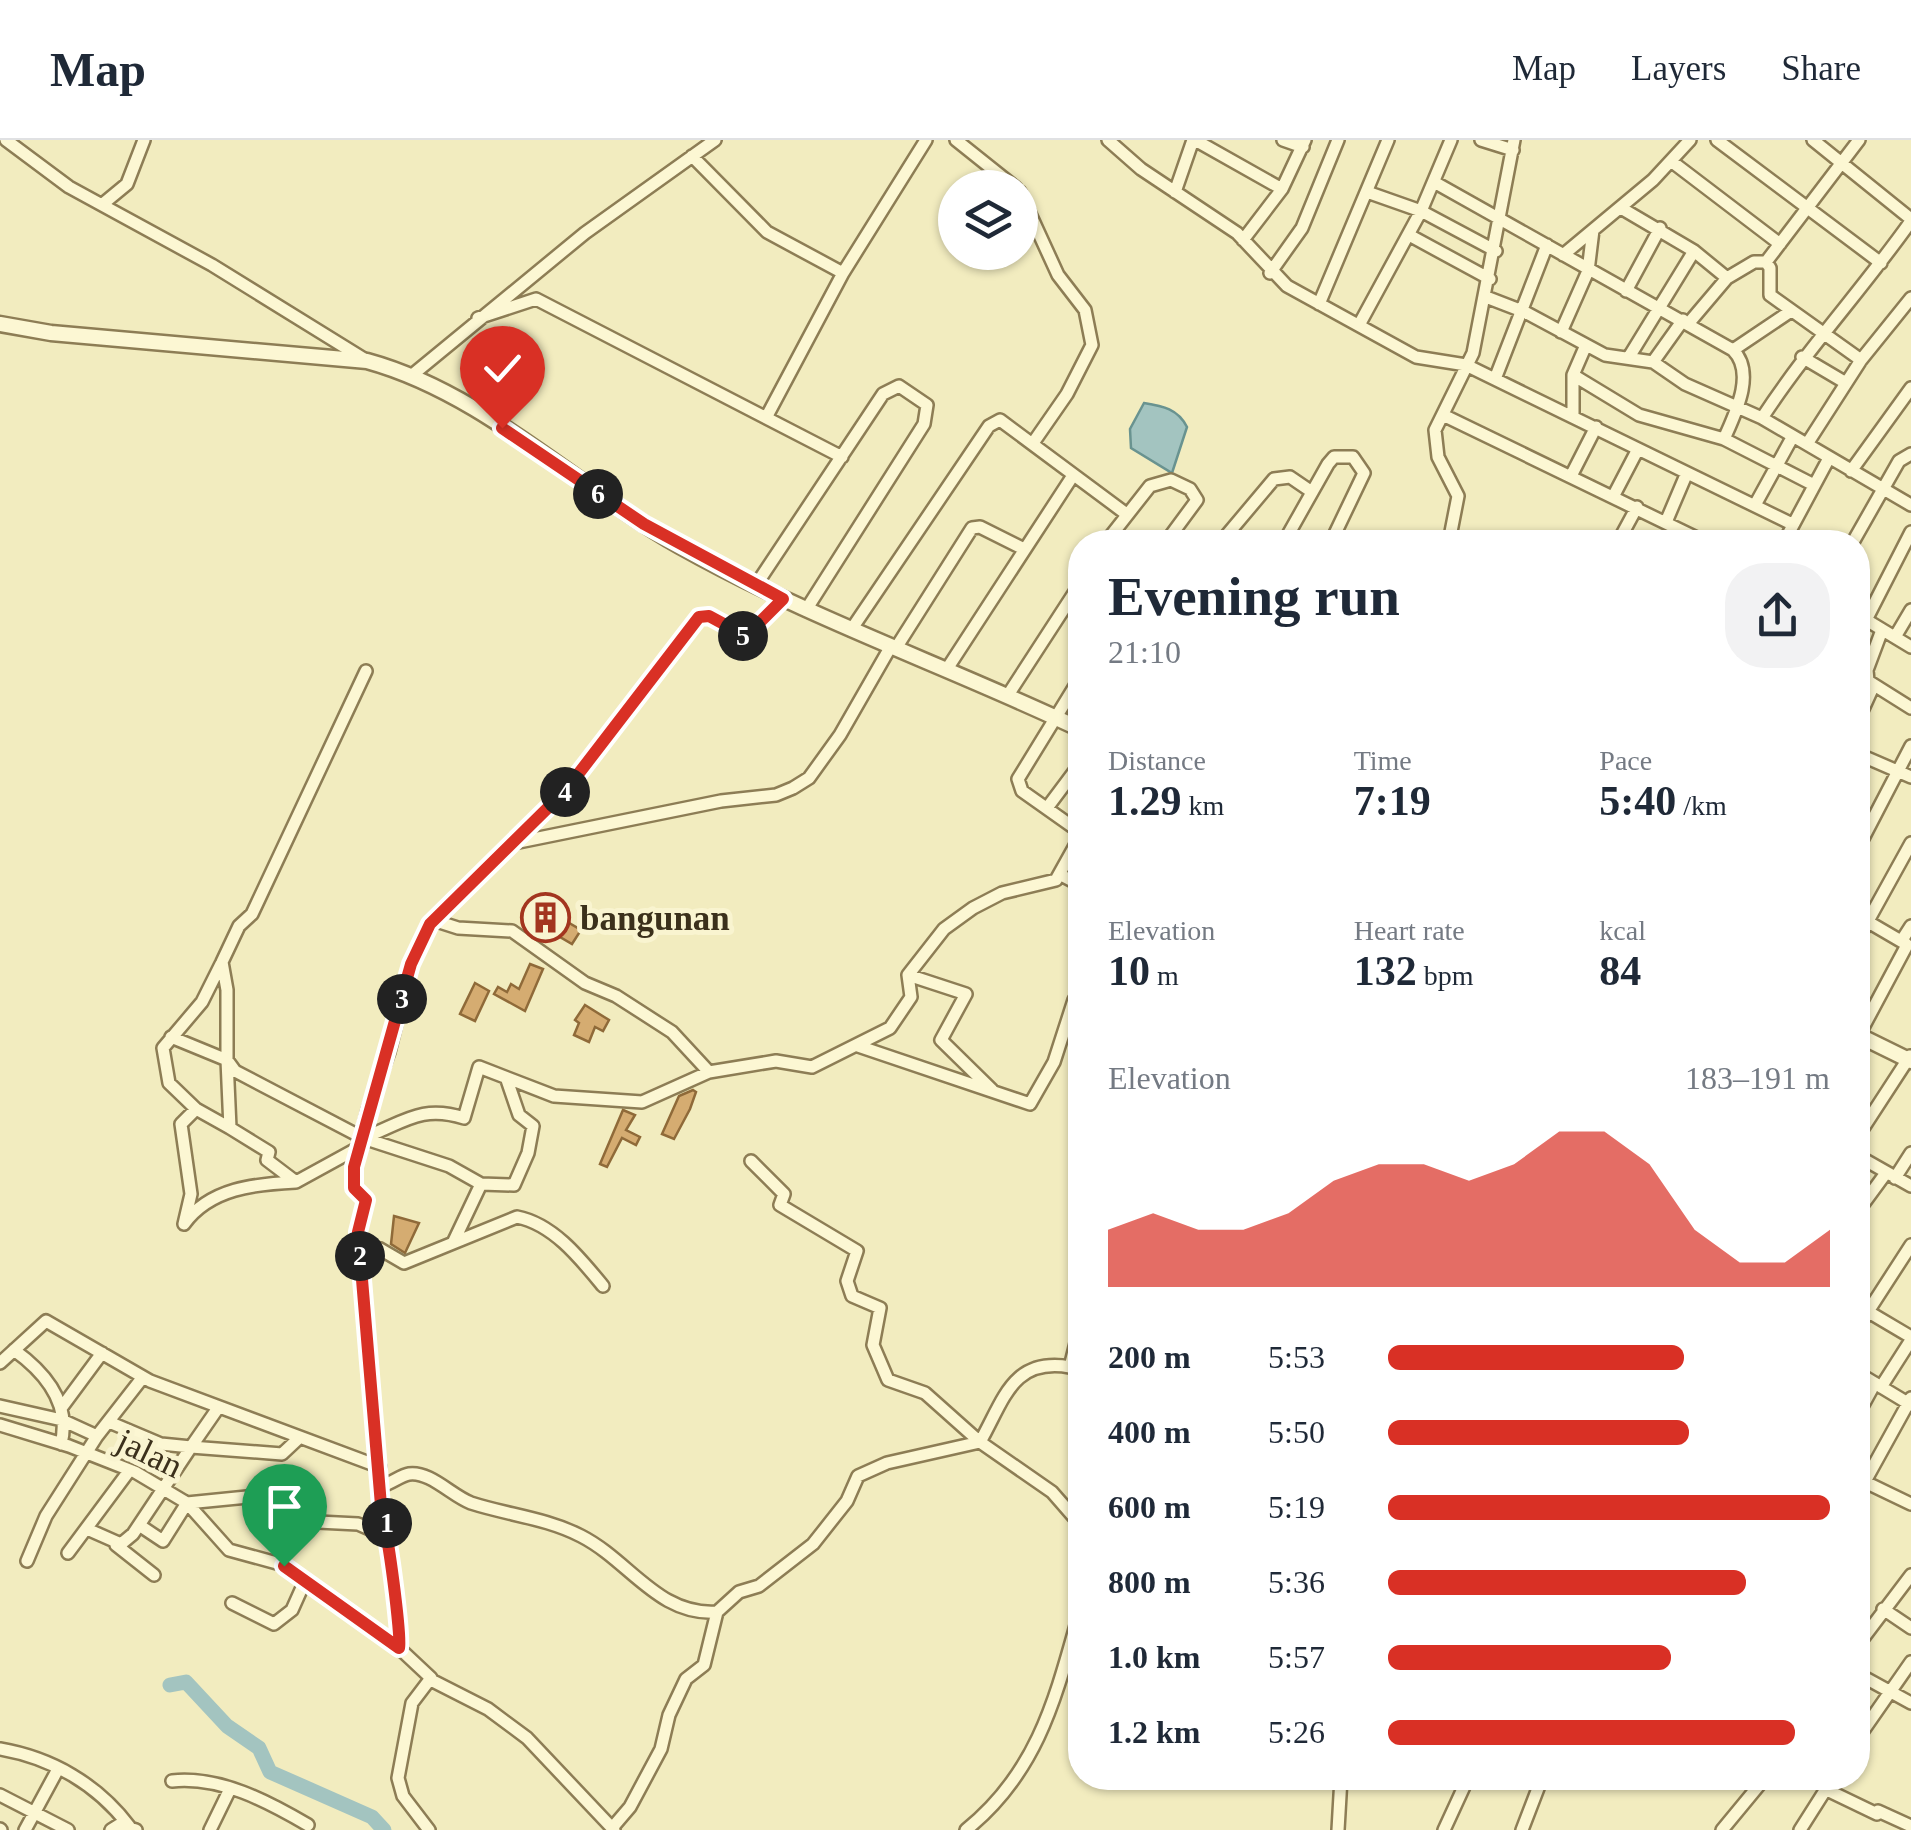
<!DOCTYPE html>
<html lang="en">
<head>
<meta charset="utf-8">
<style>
  body { margin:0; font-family:Georgia,serif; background:#f2f2f3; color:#1f2937; height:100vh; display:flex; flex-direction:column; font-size:38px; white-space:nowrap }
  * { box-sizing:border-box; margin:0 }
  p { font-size:32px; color:#747a83 }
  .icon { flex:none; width:55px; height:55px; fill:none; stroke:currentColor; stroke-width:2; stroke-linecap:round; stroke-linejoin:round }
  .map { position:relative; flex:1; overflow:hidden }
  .details { position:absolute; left:1068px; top:390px; width:802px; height:1260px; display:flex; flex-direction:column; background:#fff; border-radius:40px; box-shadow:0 2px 8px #0004 }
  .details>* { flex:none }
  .controls { position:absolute; left:938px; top:30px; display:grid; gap:20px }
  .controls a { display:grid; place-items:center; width:100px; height:100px; border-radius:50%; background:#fff; box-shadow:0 2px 8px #0004; font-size:50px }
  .pin { position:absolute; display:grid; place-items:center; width:85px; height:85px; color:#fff; margin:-102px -42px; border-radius:50% 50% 50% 0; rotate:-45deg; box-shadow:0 0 10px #0007 }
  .pin .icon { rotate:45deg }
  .km { position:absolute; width:50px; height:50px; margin:-25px; border-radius:50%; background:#222; color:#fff; font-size:28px; line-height:50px; text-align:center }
  .round { display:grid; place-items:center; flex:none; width:105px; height:105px; border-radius:40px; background:#f2f2f3 }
  .summary { display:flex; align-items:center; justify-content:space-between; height:170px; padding:0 40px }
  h1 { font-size:55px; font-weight:600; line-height:75px }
  .figures { display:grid; grid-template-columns:repeat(3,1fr); gap:15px; height:170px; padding:10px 40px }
  .figures div { display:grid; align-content:center }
  .figures b { font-size:42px; font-weight:600 }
  .figures small { font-size:28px; font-weight:400 }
  .figures p { font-size:28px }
  .chart { height:280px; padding:20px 40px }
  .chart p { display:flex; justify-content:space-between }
  .chart svg { width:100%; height:180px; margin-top:10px; fill:#d93025; opacity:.7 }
  ul { padding:0 40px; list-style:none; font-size:32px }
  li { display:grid; grid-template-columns:160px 120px 1fr; align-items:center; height:75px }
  li i { height:25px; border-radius:12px; background:#d93025 }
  header { display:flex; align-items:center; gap:60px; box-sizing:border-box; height:140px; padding:0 50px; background:#fff; border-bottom:2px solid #e0e1e3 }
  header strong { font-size:48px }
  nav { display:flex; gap:55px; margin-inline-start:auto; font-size:35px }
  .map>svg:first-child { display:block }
</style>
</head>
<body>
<header>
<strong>Map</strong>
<nav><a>Map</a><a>Layers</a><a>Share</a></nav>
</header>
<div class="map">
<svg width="1911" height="1690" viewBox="0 0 1911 1690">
  <rect width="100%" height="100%" fill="#f2ecbf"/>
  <path fill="#a3c4c0" stroke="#699390" stroke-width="2.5" d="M1144,263C1163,266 1178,269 1187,287L1172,333L1131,308L1130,289Z"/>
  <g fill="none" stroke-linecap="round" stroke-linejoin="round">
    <path stroke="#a3c4c0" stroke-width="15" d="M170,1545L186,1542L227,1586L259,1608L270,1632L372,1677L384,1690"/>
  </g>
  <path fill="#d5ac71" stroke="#8f6a39" stroke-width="2.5" d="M535,763L581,790L572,804L526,777Z
    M530,824L543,829L525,871L494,854L498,847L507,852L511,844L519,849Z
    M475,843L489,851L475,881L460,874Z
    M585,865L609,880L603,891L595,887L589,902L574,895L579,883L575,880Z
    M693,950L696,952L690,969L674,999L662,994L679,956Z
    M623,970L635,975L626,990L640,997L636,1005L622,998L607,1027L600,1024Z
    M394,1076L419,1083L405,1113L391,1104Z"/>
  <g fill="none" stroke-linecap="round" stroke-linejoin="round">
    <defs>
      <path id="minor" d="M6,0L69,47L212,125L364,219
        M956,0L1016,48
        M1108,0L1141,29L1237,93L1287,146L1416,217L1466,225L1792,384
        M1195,0L1282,49
        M1283,0L1303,7
        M1481,0L1513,10
        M1717,0L1881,123
        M1813,0L1911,79
        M692,16L767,92L843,133
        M1671,21L1780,104
        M1434,42L1733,210C1756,233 1735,274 1724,299
        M1020,52L1058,135L1085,170L1092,205L1067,254L1033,303
        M1175,52L1193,0
        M1367,52L1421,71L1496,111
        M104,63L127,44L144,0
        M1621,68L1694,111L1727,138L1754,122H1766L1859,0
        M1409,95L1490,139
        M1243,100L1282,49L1305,0
        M1563,115L1653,40L1690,0
        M1766,122L1770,128V155L1861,220
        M1270,133L1302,88L1338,0
        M1626,151L1660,88
        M1486,157L1525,172L1605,215L1653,222L1685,244L1762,278L1911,365
        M1319,164L1388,0
        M478,178L536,159L842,317
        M1688,184L1727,138
        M1359,185L1421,71L1451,0
        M1561,192L1588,131L1593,90
        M1733,210L1791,171
        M1629,217L1694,111
        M1802,217L1846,243
        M1653,222L1683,180
        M1573,235L1639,275L1724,299L1814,345
        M411,236L585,93L715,0
        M1495,239L1547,105
        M1443,275L1705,402
        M1573,275V235L1586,205
        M767,276L843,133L926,0
        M1762,278C1807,209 1863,149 1911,81
        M1807,304L1861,220L1911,158
        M1851,331L1911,248
        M1571,336L1596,287
        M1614,355L1638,309
        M1755,365L1793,296
        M1666,382L1686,335
        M1106,402L1150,346L1171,340L1190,349L1197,360L1166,402
        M1221,402L1274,339L1290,337L1312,352
        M1284,402L1328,324L1334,317H1353L1364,333L1331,402
        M1449,402L1458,356L1438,317L1435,290L1473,213L1514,0
        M1618,402L1637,367
        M1784,402L1829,318
        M1853,402L1899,321L1911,314
        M756,445L883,254L899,246L927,265L924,284L806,470
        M1858,475L1911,507
        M1866,480L1911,392
        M851,490L989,286L1000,280L1125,373
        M1882,490L1867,530L1868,541L1911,568
        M1895,497L1911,470
        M896,508L972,388L980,387L1022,408
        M947,529L1072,337
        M1080,538L1018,639L1022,651L1080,692
        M1008,555L1080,444
        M1858,580L1873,547
        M1858,614L1911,637
        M1047,668L1080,624
        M514,703L721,661L776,655L793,648L809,638L840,595L891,506
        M1858,708L1911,606
        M1061,735L1080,745
        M1858,776L1906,804
        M433,780L458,788L512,791L585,843L616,856L672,892L709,932
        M1858,799L1911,703
        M908,835L966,854L941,900L992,950
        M1859,895L1907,805L1902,800L1911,786
        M171,897L227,920
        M858,906L1030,964L1054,922L1074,860L1080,856
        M227,920V850L222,822L239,786L252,774L366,531
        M196,969L169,943L163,908L202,862L221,824
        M230,988L196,969L181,984L191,1054L184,1084C210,1048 255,1044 296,1042
        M1858,996L1910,916
        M363,998C403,983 421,964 464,978L479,927L554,956L642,962L709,932L776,921L812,927L890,888L911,857L908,835L944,789L973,768L1002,753L1056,740L1080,697
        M358,1008L296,1042L267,1020L269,1012L230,988L227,920L235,931L363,998L449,1026L481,1044L453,1103
        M1858,1016L1911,1046
        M751,1021L784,1054L780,1065L857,1111L847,1141L852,1156L880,1168L873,1205L888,1240L925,1253L980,1302
        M1895,1038L1911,1013
        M481,1044L514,1045L528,1013L533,986L519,975L507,940
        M1858,1071L1886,1033
        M359,1106L380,1109L404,1123L517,1077C553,1084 580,1118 603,1146
        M1079,1137L1078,1195L1070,1227C1012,1217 1004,1260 980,1302L1052,1352L1080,1384
        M1867,1171L1911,1197
        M1858,1187L1911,1105
        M14,1210C46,1233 71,1264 61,1304
        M0,1223L46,1181L150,1241L380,1327
        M1858,1233L1911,1265
        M1881,1247L1911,1200
        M0,1266L62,1280L97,1296L46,1376L27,1421
        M62,1267L102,1213
        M1858,1274L1875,1243
        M109,1282L161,1304L191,1307L218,1268
        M0,1285L69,1306L135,1332L187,1363L267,1355L318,1382L358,1384L374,1391L382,1377
        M97,1296L143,1237
        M1861,1340L1911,1364
        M382,1346C391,1343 402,1335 409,1334C430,1331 452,1356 471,1363C508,1375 546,1378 581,1396C630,1421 658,1476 717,1472
        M1858,1354L1911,1258
        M139,1385L163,1401L187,1363L229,1410L284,1425L399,1508
        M87,1389L121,1404L133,1394L191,1307L282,1314L298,1299
        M116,1405L154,1435
        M68,1413L129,1331
        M232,1463L274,1484L292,1470L305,1441
        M1883,1469L1911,1488
        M1858,1505L1911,1435
        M1858,1534L1911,1563
        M431,1540L488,1569L527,1598L614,1690
        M1858,1598L1911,1522
        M0,1609C52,1618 97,1644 129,1686
        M172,1641C220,1636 267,1661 308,1685
        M1825,1649L1877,1674
        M0,1655L68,1690
        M1878,1671L1911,1686
        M612,1688L630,1667L661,1609L669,1575L686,1539L704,1525L717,1472L739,1452L759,1446L813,1404L847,1361L858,1336L887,1323L980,1302
        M0,1689L1,1690
        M25,1690L58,1629
        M111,1690L119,1685L136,1690
        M210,1690L230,1649
        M429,1690L403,1656L398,1638L412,1563L431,1538L399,1508C402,1499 387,1384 382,1377L358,1092L366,1061L354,1049V1027L368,970L389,912L411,824L430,784L567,650L699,477L709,476L746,496L783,459
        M966,1690C1039,1631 1056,1556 1080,1471
        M1338,1690L1341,1638
        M1444,1690L1468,1638
        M1522,1690L1542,1638
        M1722,1690L1765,1638
        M1800,1690L1833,1638"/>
      <path id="tertiary" d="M0,184L51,193L367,221C484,253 576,347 680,406C808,478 947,526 1080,589
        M1858,895L1911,921"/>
    </defs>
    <use href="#minor" stroke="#8d7d55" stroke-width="16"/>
    <use href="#tertiary" stroke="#8d7d55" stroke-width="19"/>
    <use href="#minor" stroke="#fcf7d3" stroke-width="11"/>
    <use href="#tertiary" stroke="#fcf7d3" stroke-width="14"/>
  </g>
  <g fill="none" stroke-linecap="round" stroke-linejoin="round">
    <defs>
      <path id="route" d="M284,1426L399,1508C402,1500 387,1384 382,1377L358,1092L366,1060L354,1048V1027L411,824L430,784L566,650L699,477L709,476L746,496L783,459L644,384L502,288"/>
    </defs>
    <use href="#route" stroke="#fff" stroke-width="20"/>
    <use href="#route" stroke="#d93025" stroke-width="12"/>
  </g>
  <defs>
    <symbol id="building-ring" viewBox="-11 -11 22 22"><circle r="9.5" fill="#f9f4d0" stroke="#a3351f" stroke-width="1.5"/><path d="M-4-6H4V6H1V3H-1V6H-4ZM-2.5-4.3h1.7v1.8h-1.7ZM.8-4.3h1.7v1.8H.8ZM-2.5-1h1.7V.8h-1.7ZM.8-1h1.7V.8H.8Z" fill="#a3351f"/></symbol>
  </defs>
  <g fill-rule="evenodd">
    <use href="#building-ring" x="518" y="750" width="55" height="55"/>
  </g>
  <g text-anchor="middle" stroke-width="10" stroke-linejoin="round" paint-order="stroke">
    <g font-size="35" font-weight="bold" fill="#3b301b" stroke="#f9f4d0" text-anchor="start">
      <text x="580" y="790">bangunan</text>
    </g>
    <g font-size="35" fill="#3b301b" stroke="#f9f4d0">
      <text transform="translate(150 1313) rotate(26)" y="12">jalan</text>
    </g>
  </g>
</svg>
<div class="controls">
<a><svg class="icon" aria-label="layers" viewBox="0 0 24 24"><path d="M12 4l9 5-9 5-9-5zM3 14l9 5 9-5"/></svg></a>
</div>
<div class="pin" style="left:284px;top:1426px;background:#1e9e55"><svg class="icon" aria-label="arrive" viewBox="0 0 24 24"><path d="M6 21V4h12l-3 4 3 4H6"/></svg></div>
<div class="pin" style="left:502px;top:288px;background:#d93025"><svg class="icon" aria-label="check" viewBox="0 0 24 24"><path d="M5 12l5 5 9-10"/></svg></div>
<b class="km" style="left:387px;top:1383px">1</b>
<b class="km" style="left:360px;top:1116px">2</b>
<b class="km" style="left:402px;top:859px">3</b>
<b class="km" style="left:565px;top:652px">4</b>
<b class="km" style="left:743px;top:496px">5</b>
<b class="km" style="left:598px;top:354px">6</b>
<section class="details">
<div class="summary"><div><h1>Evening run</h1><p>21:10</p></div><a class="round"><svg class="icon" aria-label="share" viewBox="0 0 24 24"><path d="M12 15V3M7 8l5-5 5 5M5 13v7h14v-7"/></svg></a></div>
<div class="figures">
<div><p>Distance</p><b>1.29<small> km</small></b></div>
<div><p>Time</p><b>7:19</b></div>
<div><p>Pace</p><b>5:40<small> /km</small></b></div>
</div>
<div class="figures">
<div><p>Elevation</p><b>10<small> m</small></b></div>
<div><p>Heart rate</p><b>132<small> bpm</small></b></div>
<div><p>kcal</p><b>84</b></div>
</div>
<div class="chart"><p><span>Elevation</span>183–191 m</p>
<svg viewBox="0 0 160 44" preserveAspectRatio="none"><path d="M0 44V30L10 26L20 30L30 30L40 26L50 18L60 14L70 14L80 18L90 14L100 6L110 6L120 14L130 30L140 38L150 38L160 30V44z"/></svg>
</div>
<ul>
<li><b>200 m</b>5:53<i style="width:67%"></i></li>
<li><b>400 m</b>5:50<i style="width:68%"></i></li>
<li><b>600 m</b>5:19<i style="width:100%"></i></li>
<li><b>800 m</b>5:36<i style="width:81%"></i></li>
<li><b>1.0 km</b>5:57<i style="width:64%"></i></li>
<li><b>1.2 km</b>5:26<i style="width:92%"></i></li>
</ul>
</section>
</div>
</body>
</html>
